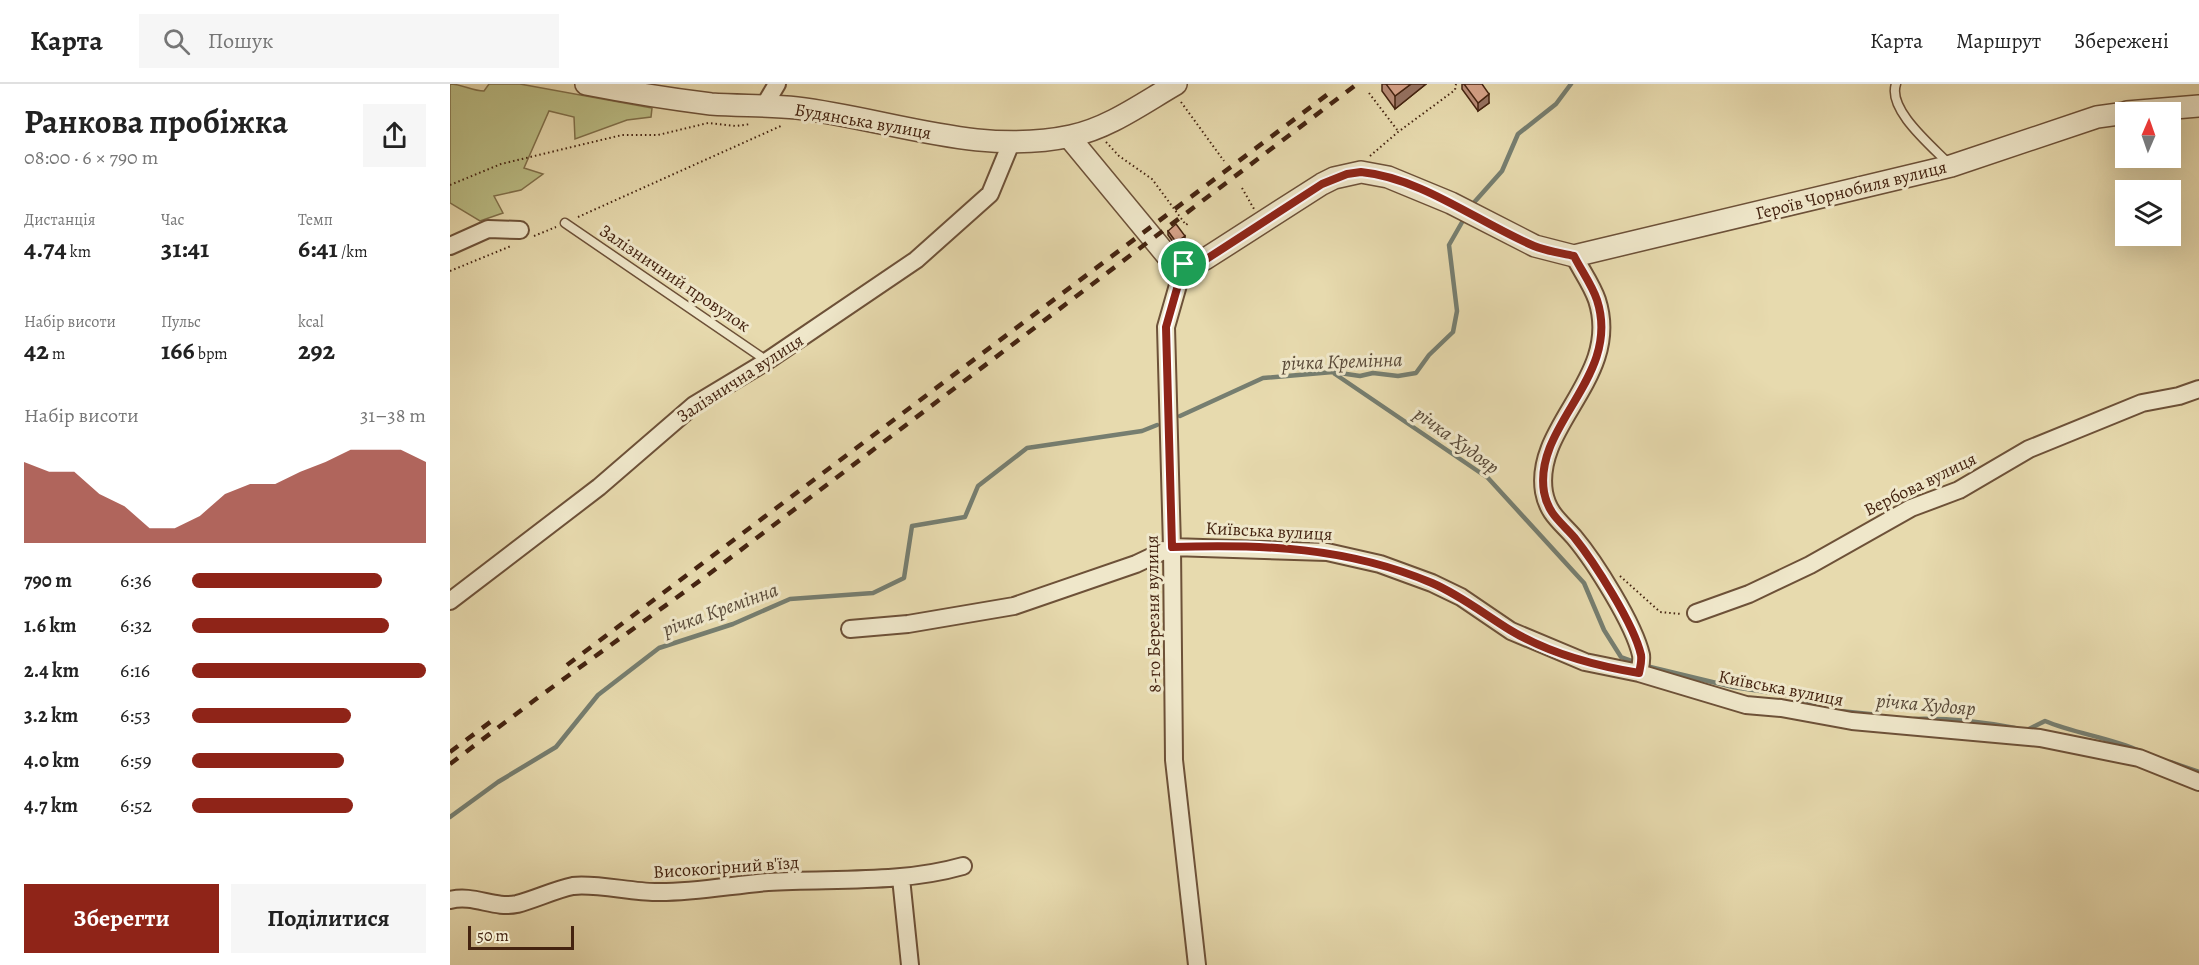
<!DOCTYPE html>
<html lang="uk">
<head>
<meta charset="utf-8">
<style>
  body { margin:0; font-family:Alegreya,serif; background:#f6f6f6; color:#222; height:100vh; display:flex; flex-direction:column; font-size:22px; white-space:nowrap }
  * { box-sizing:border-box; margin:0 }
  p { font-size:20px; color:#767676 }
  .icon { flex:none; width:33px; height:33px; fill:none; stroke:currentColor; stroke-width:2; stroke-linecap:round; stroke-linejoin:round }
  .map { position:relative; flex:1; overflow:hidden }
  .panel { display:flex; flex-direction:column; background:#fff; width:450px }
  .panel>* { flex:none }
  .needle { width:39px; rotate:2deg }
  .controls { position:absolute; left:1665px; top:18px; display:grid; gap:12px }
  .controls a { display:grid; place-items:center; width:66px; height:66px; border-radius:0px; background:#fff; box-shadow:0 6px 24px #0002; font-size:30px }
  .scale { position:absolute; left:18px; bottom:15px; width:106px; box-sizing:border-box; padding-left:6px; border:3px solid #442310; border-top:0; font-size:16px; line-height:21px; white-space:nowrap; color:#442310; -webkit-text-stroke:4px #efe7ca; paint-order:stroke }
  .pin { position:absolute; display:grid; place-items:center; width:51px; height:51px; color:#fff; margin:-26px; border:3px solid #fff; border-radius:50%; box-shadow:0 2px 6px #0007 }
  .round { display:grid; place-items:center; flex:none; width:63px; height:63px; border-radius:0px; background:#f6f6f6 }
  .head { display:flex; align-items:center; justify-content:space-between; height:102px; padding:0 24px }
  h1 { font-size:33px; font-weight:700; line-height:45px }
  .figures { display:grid; grid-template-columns:repeat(3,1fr); gap:9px; height:102px; padding:6px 24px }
  .figures div { display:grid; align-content:center }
  .figures b { font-size:26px; font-weight:700 }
  .figures small { font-size:16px; font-weight:400 }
  .figures p { font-size:16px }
  .chart { height:168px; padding:12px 24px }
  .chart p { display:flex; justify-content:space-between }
  .chart svg { width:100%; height:108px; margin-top:6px; fill:#8f2418; opacity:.7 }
  .cta { display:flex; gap:12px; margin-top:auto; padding:12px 24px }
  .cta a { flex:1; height:69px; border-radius:0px; background:#8f2418; color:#fff; font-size:24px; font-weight:700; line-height:69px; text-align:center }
  .cta a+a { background:#f6f6f6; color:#222 }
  ul { padding:0 24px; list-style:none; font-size:20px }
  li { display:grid; grid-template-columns:96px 72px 1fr; align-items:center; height:45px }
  li i { height:15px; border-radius:8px; background:#8f2418 }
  header { display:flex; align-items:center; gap:36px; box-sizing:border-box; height:84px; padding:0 30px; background:#fff; border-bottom:2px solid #e0e0e0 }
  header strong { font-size:28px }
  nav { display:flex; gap:33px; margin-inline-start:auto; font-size:21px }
  .search { width:420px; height:54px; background:#f6f6f6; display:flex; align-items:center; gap:15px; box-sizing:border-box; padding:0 21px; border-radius:0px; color:#767676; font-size:22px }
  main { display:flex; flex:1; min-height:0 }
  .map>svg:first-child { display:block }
</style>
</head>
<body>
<header>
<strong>Карта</strong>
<div class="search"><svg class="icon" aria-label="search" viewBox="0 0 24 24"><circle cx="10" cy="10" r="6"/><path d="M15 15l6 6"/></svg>Пошук</div>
<nav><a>Карта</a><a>Маршрут</a><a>Збережені</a></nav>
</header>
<main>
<section class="panel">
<div class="head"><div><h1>Ранкова пробіжка</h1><p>08:00 · 6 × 790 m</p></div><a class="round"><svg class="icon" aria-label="share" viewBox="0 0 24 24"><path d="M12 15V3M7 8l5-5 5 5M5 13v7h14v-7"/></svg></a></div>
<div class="figures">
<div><p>Дистанція</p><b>4.74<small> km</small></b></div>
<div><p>Час</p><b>31:41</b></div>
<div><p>Темп</p><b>6:41<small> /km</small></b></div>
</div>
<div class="figures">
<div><p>Набір висоти</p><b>42<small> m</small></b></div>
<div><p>Пульс</p><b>166<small> bpm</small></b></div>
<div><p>kcal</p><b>292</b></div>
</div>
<div class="chart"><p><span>Набір висоти</span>31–38 m</p>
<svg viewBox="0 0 160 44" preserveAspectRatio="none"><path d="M0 44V11L10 15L20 15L30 24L40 29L50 38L60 38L70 33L80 24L90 20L100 20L110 15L120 11L130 6L140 6L150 6L160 11V44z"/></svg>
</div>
<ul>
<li><b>790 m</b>6:36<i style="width:81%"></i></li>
<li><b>1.6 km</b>6:32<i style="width:84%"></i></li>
<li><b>2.4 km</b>6:16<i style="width:100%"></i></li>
<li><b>3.2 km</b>6:53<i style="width:68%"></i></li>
<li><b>4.0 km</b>6:59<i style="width:65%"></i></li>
<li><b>4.7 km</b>6:52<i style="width:69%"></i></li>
</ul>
<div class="cta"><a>Зберегти</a><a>Поділитися</a></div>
</section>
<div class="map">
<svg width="1749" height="881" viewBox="0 0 1749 881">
  <rect width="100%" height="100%" fill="#e7daae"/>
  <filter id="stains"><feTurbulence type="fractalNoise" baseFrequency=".00333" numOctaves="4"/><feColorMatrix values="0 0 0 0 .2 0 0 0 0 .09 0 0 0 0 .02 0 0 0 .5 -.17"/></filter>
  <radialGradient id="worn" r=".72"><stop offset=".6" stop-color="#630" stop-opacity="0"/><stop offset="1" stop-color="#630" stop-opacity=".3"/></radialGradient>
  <path fill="#bbbe86" stroke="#80704b" stroke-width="1.5" d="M0,0C12,0 22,7 34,7L39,0H70L202,24L201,33L177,36L125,55L124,33L99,27L74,84L93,90L71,106L44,112L53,129L30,137L0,119Z"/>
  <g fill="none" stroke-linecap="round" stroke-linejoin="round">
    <path stroke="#767e70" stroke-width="4.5" d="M1020,123L1052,87L1068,50L1106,20L1121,0
      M885,290L1038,394L1134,499L1154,546L1171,573L1182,577
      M730,332L813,294L883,288L910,292L923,289L948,292L966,289L979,271L1003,248L1007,227L999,161L1015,133
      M1196,582L1283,603L1350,613L1369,625
      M1390,627L1429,631
      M1464,635C1497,634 1533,638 1565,644
      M1577,646L1595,637C1626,650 1659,653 1690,667
      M1720,678L1749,688
      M0,733L48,698L106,663L148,611L209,564L283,540L340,515L423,509L454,494L462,442L515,433L528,402L577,364L692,347L707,341"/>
    <defs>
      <path id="service" d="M1446,0C1437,26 1483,63 1500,81
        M115,139L317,277"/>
      <path id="minor" d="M314,22L327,0
        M0,162L38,145L70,146
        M1124,172C1131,186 1142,201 1147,216C1172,293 1083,341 1094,408C1098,430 1111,438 1124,453C1145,478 1184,540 1191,571C1192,577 1190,584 1189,589
        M734,180L716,243L722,463L724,676L747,881
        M0,517L149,403L244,321L317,277L466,176L540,110L561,59
        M1246,529L1299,510L1360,481L1461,424L1509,406L1579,365L1692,319L1729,312L1749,305
        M400,545L458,540L564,522L686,480L722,463L877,468L930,480L982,499L1011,513L1061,547L1135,578L1189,589L1296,621L1331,624L1402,637L1590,654L1689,674L1749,698
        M451,794L460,881
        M0,816C24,810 44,825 67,820C86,815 104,806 123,802C144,799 182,808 205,808C243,809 281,801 318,798C383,794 450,800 513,782"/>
      <path id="tertiary" d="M136,0C177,8 220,15 261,20C290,22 319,21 347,24C439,35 528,72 621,52C659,44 693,19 726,0
        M1677,28L1749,22
        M619,53L719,174L734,180L755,175L872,100L884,94L911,88L938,93L1001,119L1085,162L1124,172L1501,82L1647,33L1676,29"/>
    </defs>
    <use href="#service" stroke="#6d5138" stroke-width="11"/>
    <use href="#minor" stroke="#6d5138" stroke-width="20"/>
    <use href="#tertiary" stroke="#6d5138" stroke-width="24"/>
    <path stroke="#442310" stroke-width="2" stroke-dasharray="1.5 3" stroke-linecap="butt" d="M919,9L948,47
      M731,18L774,77
      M656,58L669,72L702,95L736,141L739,138
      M920,72L948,48L1005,6L1006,0
      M0,101L51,80L172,51H208L258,39L286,42L301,40
      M792,104L804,125
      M128,133L333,41
      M84,152L106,143
      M0,187L61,162
      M1170,492L1210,528L1231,530"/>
    <use href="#service" stroke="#efe7ca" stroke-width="8"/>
    <use href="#minor" stroke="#efe7ca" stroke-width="16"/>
    <use href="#tertiary" stroke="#efe7ca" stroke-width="21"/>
    <path stroke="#442310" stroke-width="4.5" stroke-dasharray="10 10" stroke-linecap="butt" d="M117,581L882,7
      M0,668L47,633
      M0,680L86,615L255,493L907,0"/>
  </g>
  <path fill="#b98c77" stroke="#442310" stroke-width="1.5" d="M932,0H976L945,25L932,7Z
    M1012,0H1032L1039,19L1028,27L1012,5Z
    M718,147L735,156L726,162L718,151Z"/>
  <path fill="#967261" stroke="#442310" stroke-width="1.5" d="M961,0H976L945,25V12Z
    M1039,10V19L1028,27V19Z
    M735,152V156L726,162V158Z"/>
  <path fill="#d7a38a" stroke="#442310" stroke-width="1.5" d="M936,0H961L945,12Z
    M1014,0H1032L1039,10L1028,19Z
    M726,140L735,152L726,158L718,147Z"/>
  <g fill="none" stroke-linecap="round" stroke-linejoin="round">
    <defs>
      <path id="route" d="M911,88C972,94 1029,139 1084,162C1096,167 1111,169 1124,172C1131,186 1142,201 1147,216C1172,293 1083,340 1094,408C1098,430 1111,438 1124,453C1144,478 1184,540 1191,571C1192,577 1190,584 1189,589C1146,582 1098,569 1060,546C1034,530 1010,511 982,499C897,463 813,460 722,463L716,243L734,180L755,176L872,100L897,90Z"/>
    </defs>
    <use href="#route" stroke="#fff" stroke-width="12"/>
    <use href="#route" stroke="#8f2418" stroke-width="8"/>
  </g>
  <g text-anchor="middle" stroke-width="6" stroke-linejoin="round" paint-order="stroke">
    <g font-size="18" fill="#442310" stroke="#efe7ca">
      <text transform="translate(413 37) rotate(10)" y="6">Будянська вулиця</text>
      <text transform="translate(1401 106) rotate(-14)" y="6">Героїв Чорнобиля вулиця</text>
      <text transform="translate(225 194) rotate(34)" y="6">Залізничний провулок</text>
      <text transform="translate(290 294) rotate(-33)" y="6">Залізнична вулиця</text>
      <text transform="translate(1470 400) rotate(-26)" y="6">Вербова вулиця</text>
      <text transform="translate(819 447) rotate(3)" y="6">Київська вулиця</text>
      <text transform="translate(703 530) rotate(-91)" y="6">8-го Березня вулиця</text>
      <text transform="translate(1331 604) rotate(11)" y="6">Київська вулиця</text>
      <text transform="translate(276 783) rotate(-4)" y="6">Високогірний в'їзд</text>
    </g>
    <g font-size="20" font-style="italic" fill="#594938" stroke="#efe7ca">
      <text transform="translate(892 277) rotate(-2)" y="7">річка Кремінна</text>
      <text transform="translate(1007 356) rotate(36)" y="7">річка Худояр</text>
      <text transform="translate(270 525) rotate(-20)" y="7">річка Кремінна</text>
      <text transform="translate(1476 620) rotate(5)" y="7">річка Худояр</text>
    </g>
  </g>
  <rect width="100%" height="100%" filter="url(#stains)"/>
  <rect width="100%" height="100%" fill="url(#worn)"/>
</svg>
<div class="controls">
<a><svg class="needle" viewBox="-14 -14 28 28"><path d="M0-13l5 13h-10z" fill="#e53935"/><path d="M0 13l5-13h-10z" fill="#767676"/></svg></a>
<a><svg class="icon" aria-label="layers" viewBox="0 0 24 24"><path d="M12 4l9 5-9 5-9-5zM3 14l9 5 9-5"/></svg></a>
</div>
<div class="scale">50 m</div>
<div class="pin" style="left:734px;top:180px;background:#1e9e55"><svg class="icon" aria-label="arrive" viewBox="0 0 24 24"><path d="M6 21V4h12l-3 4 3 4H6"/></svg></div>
</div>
</main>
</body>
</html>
